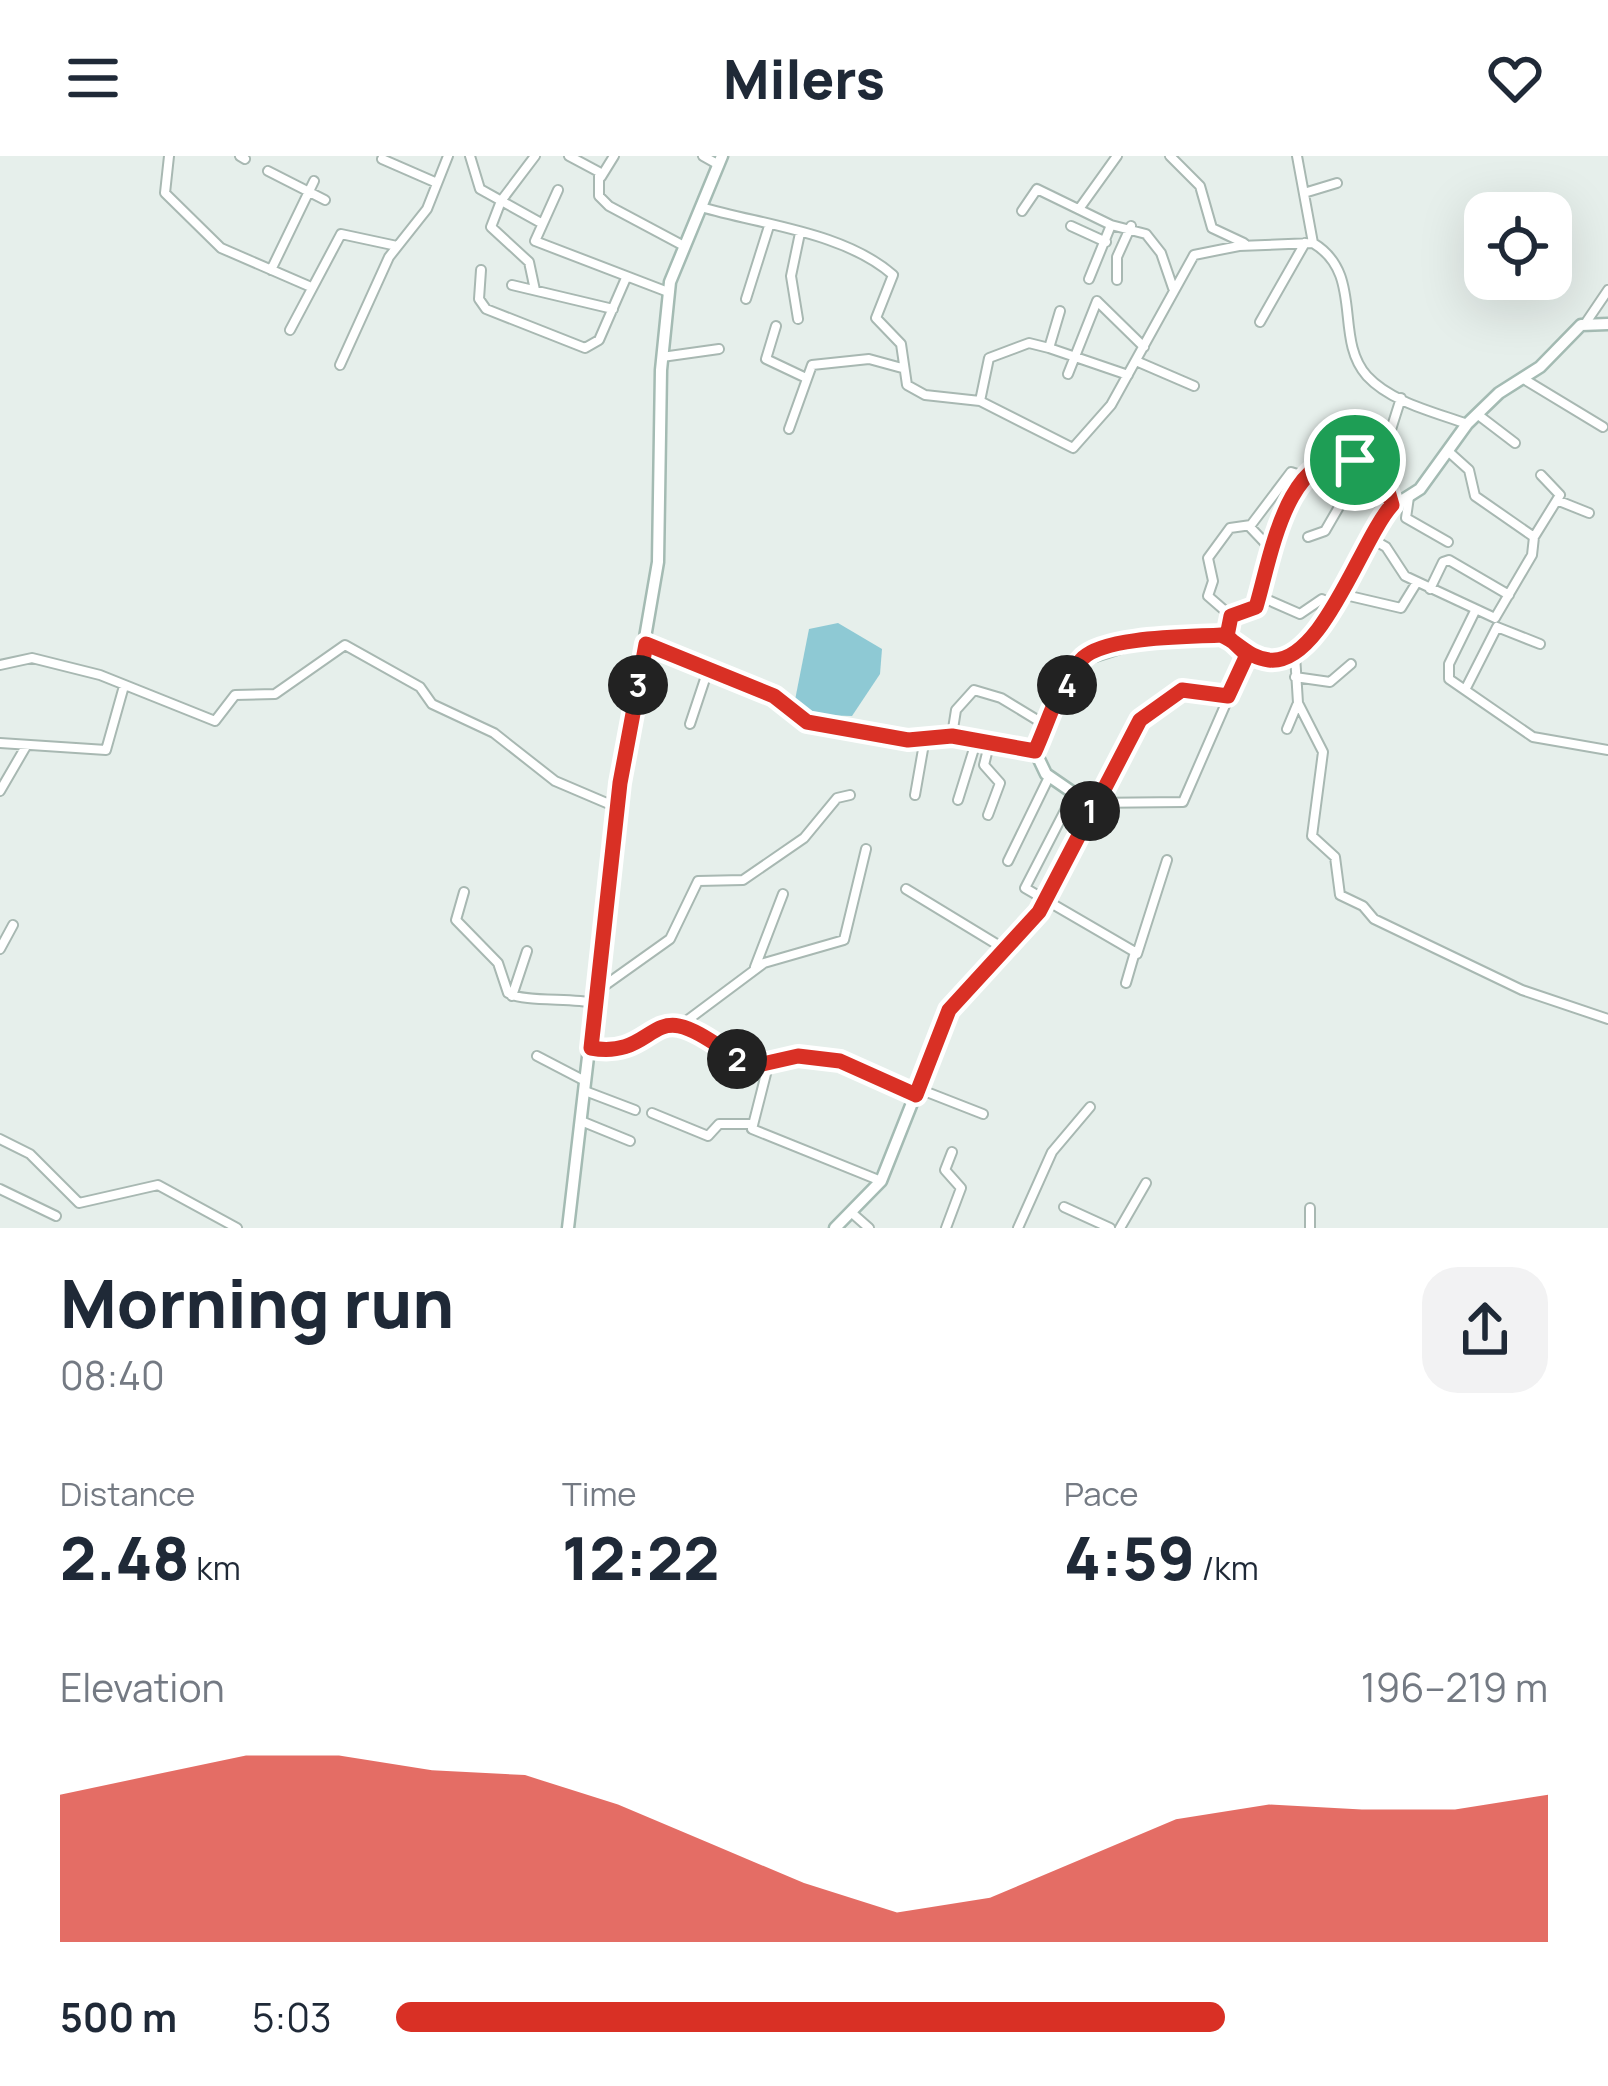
<!DOCTYPE html>
<html lang="en">
<head>
<meta charset="utf-8">
<style>
  body { margin:0; font-family:Manrope,sans-serif; background:#f2f2f3; color:#1f2937; height:100vh; display:flex; flex-direction:column; font-size:45px; white-space:nowrap }
  * { box-sizing:border-box; margin:0 }
  p { font-size:39px; color:#747a83 }
  .icon { flex:none; width:66px; height:66px; fill:none; stroke:currentColor; stroke-width:2; stroke-linecap:round; stroke-linejoin:round }
  .map { position:relative; height:1072px; overflow:hidden }
  .sheet { display:flex; flex-direction:column; background:#fff; flex:1 }
  .sheet>* { flex:none }
  .fabs { position:absolute; left:1464px; top:36px; display:grid; gap:24px }
  .fabs a { display:grid; place-items:center; width:108px; height:108px; border-radius:24px; background:#fff; box-shadow:0 12px 48px #0002; font-size:60px }
  .pin { position:absolute; display:grid; place-items:center; width:102px; height:102px; color:#fff; margin:-51px; border:6px solid #fff; border-radius:50%; box-shadow:0 3px 12px #0007 }
  .km { position:absolute; width:60px; height:60px; margin:-30px; border-radius:50%; background:#222; color:#fff; font-size:33px; line-height:60px; text-align:center }
  .round { display:grid; place-items:center; flex:none; width:126px; height:126px; border-radius:36px; background:#f2f2f3 }
  .headline { display:flex; align-items:center; justify-content:space-between; height:204px; padding:0 60px }
  h1 { font-size:66px; font-weight:800; line-height:90px }
  .metrics { display:grid; grid-template-columns:repeat(3,1fr); gap:18px; height:204px; padding:12px 60px }
  .metrics div { display:grid; align-content:center }
  .metrics b { font-size:60px; font-weight:800 }
  .metrics small { font-size:33px; font-weight:400 }
  .metrics p { font-size:33px }
  .chart { height:336px; padding:24px 60px }
  .chart p { display:flex; justify-content:space-between }
  .chart svg { width:100%; height:216px; margin-top:12px; fill:#d93025; opacity:.7 }
  ul { padding:0 60px; list-style:none; font-size:39px }
  li { display:grid; grid-template-columns:192px 144px 1fr; align-items:center; height:90px }
  li i { height:30px; border-radius:15px; background:#d93025 }
  header { display:flex; justify-content:space-between; align-items:center; height:156px; padding:0 60px; background:#fff; font-size:54px; font-weight:800 }
  .map>svg:first-child { display:block }
</style>
</head>
<body>
<header><svg class="icon" aria-label="menu" viewBox="0 0 24 24"><path d="M4 6h16M4 12h16M4 18h16"/></svg>Milers<svg class="icon" aria-label="heart" viewBox="0 0 24 24"><path d="M12 20l-8-8c-3-5 5-10 8-4 3-6 11-1 8 4z"/></svg></header>
<div class="map">
<svg width="1608" height="1072" viewBox="0 0 1608 1072">
  <rect width="100%" height="100%" fill="#e6efeb"/>
  <path fill="#8ec9d4" d="M838,467L882,493L880,518L852,560L818,559L795,544L809,473Z"/>
  <g fill="none" stroke-linecap="round" stroke-linejoin="round">
    <defs>
      <path id="street" d="M169,0L165,37L221,92L311,131
        M240,0L245,3
        M470,0L480,33L541,67
        M535,0L501,45L491,71L529,106L535,134
        M569,0L599,16V40L609,50L684,90
        M703,0L719,9
        M1170,0L1200,30L1212,72L1244,87
        M1297,0L1313,87
        M382,3L437,27
        M268,15L325,44
        M601,21L614,0
        M558,34L535,85L668,136
        M1304,37L1337,27
        M701,51C762,69 844,76 893,119L876,162L901,188L907,229L925,239L980,245L1073,292L1111,249L1194,99L1239,90L1313,87C1365,118 1333,182 1367,220C1391,246 1434,256 1467,268
        M1079,53L1117,0
        M1022,55L1037,33L1111,69L1146,78L1161,97L1173,132
        M1071,70L1106,86
        M271,114L314,25
        M481,114L479,143L486,153L585,192L599,184L626,122
        M1089,123L1111,69
        M1117,124V101L1131,70
        M512,129L613,153
        M746,143L769,70
        M1060,155L1049,192L1128,219
        M798,163L791,120L800,77
        M1587,165L1608,134
        M1260,166L1305,87
        M776,170L766,203L804,221
        M290,174L341,78L397,90
        M662,201L719,193
        M1136,205L1194,230
        M340,209L389,101L427,53L448,0
        M1068,218L1097,145L1144,191
        M1522,222L1603,271
        M980,245L989,202L1029,187L1049,192
        M1477,258L1515,287
        M789,273L812,209L869,203L902,212
        M1368,338L1387,354
        M1409,341L1406,362L1448,386
        M1559,345L1589,357
        M1392,349L1381,305L1401,242
        M1249,370L1268,390L1259,440
        M1308,381L1325,375L1347,337H1370L1385,320
        M1534,381L1560,339L1541,319
        M1372,383L1386,391L1405,420L1495,462L1532,399L1534,381L1475,340L1469,314L1449,296
        M1268,390L1315,312L1349,302L1382,314
        M1430,433L1443,406L1449,404L1509,439
        M1341,438L1401,452L1417,426
        M1475,455L1449,508V523L1533,581L1608,594
        M1231,460L1208,440L1213,425L1208,402L1230,372L1251,369L1291,316L1307,321
        M1497,471L1540,488
        M1227,480L1233,457L1255,452L1259,440L1300,458L1322,443L1334,449
        M646,487L774,540L807,566L908,584L952,580L1035,595
        M1295,499L1298,547L1323,596L1312,680L1335,701L1340,739L1363,750L1374,763L1522,834L1608,863
        M0,509L32,502L100,519L215,565L235,539L275,538L345,489L420,531L432,548L494,577L555,625L616,651
        M1295,521L1330,526L1351,508
        M1465,534L1497,471
        M690,568L709,511
        M1287,573L1297,549
        M952,579L956,554L974,534L1001,542L1047,570
        M0,587L106,594L124,530
        M0,635L25,592
        M1074,637L1025,732L1135,796L1126,827
        M915,639L925,582
        M958,644L977,583
        M1098,644C1124,592 1153,507 1228,540
        M1088,647L1183,646L1247,499
        M988,659L1000,627L984,609L990,585
        M1008,705L1049,621
        M906,733L1003,792
        M464,736L456,764L498,807L508,837C522,846 571,842 594,847
        M0,793L13,769
        M1137,798L1167,704
        M755,811L783,738
        M597,835L670,783L698,725L743,724L804,682L837,642L850,639
        M512,840L527,795
        M681,869L764,807L844,784L866,693
        M591,892C642,901 650,864 679,870C703,875 729,901 754,910L798,900L840,905L917,939
        M537,900L585,925
        M768,910L752,973L881,1025
        M919,933L983,958
        M585,935L635,954
        M652,957L708,980L719,968H751
        M581,965L630,985
        M0,983L30,998L79,1047L158,1029L237,1072
        M0,1033L56,1060
        M1064,1051L1110,1072
        M1310,1052V1072
        M852,1057L869,1072
        M946,1072L961,1032L945,1014L952,996
        M1018,1072L1052,996L1090,951
        M1120,1072L1146,1027"/>
      <path id="secondary" d="M568,1072L620,627L658,406L661,214L670,126L722,0
        M835,1072L881,1025L949,854L1045,748L1089,660L1088,647L1046,618L1035,595L1081,504L1159,479H1221L1255,501L1279,504L1295,499L1334,449L1387,354L1420,333L1467,268L1499,237L1540,211L1581,169L1608,168"/>
    </defs>
    <use href="#street" stroke="#a8b8b2" stroke-width="12"/>
    <use href="#secondary" stroke="#a4bbb3" stroke-width="15"/>
    <use href="#street" stroke="#fff" stroke-width="8"/>
    <use href="#secondary" stroke="#fff" stroke-width="10"/>
  </g>
  <g fill="none" stroke-linecap="round" stroke-linejoin="round">
    <defs>
      <path id="route" d="M1355,304C1286,290 1270,406 1256,451L1231,460L1227,480L1247,499L1228,540L1182,534L1140,564L1098,645L1088,646L1089,660L1039,756L949,854L916,939L840,905L798,900L754,910C730,901 703,875 679,870C649,864 642,901 591,892L620,627L646,488L774,540L807,566L908,584L952,580L1035,595C1048,567 1060,523 1083,502C1106,480 1190,481 1221,479C1240,487 1247,501 1269,504C1322,510 1361,383 1392,349L1382,314L1355,304"/>
    </defs>
    <use href="#route" stroke="#fff" stroke-width="24"/>
    <use href="#route" stroke="#d93025" stroke-width="15"/>
  </g>
</svg>
<div class="fabs">
<a><svg class="icon" aria-label="locate" viewBox="0 0 24 24"><circle cx="12" cy="12" r="6"/><path d="M12 2v4M12 18v4M2 12h4M18 12h4"/></svg></a>
</div>
<div class="pin" style="left:1355px;top:304px;background:#1e9e55"><svg class="icon" aria-label="arrive" viewBox="0 0 24 24"><path d="M6 21V4h12l-3 4 3 4H6"/></svg></div>
<b class="km" style="left:1090px;top:655px">1</b>
<b class="km" style="left:737px;top:903px">2</b>
<b class="km" style="left:638px;top:529px">3</b>
<b class="km" style="left:1067px;top:529px">4</b>
</div>
<section class="sheet">
<div class="headline"><div><h1>Morning run</h1><p>08:40</p></div><a class="round"><svg class="icon" aria-label="share" viewBox="0 0 24 24"><path d="M12 15V3M7 8l5-5 5 5M5 13v7h14v-7"/></svg></a></div>
<div class="metrics">
<div><p>Distance</p><b>2.48<small> km</small></b></div>
<div><p>Time</p><b>12:22</b></div>
<div><p>Pace</p><b>4:59<small> /km</small></b></div>
</div>
<div class="chart"><p><span>Elevation</span>196–219 m</p>
<svg viewBox="0 0 160 44" preserveAspectRatio="none"><path d="M0 44V14L10 10L20 6L30 6L40 9L50 10L60 16L70 24L80 32L90 38L100 35L110 27L120 19L130 16L140 17L150 17L160 14V44z"/></svg>
</div>
<ul>
<li><b>500 m</b>5:03<i style="width:72%"></i></li>
</ul>
</section>
</body>
</html>
